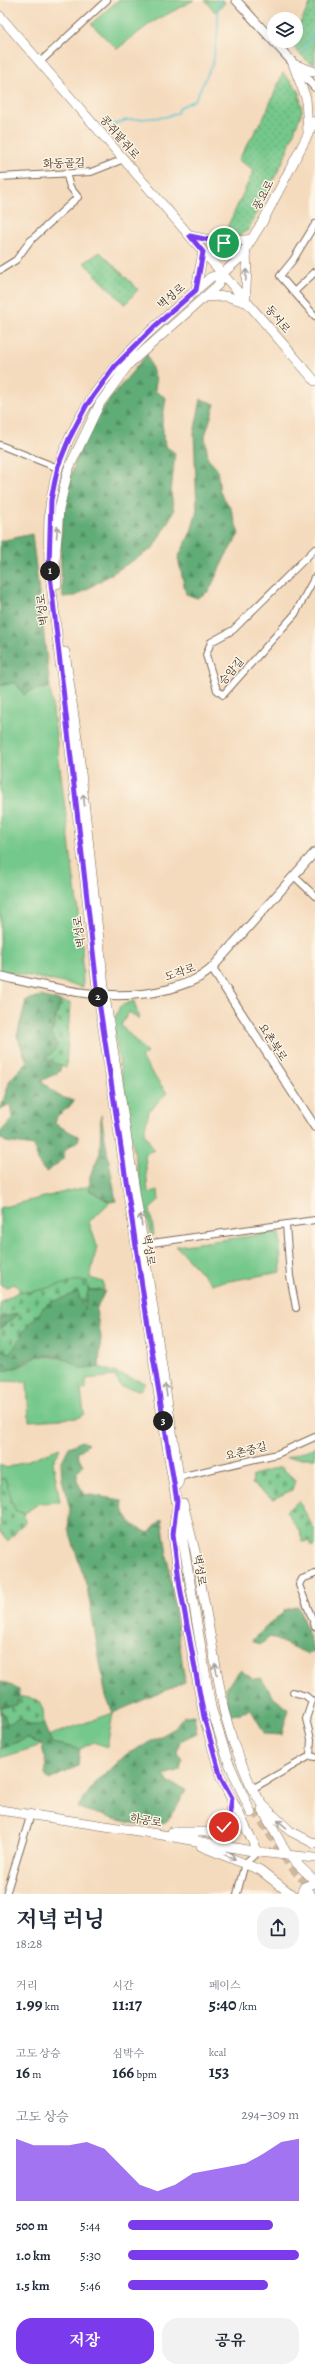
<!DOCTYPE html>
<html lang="ko">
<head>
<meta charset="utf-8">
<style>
  body { margin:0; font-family:Alegreya,"Noto Serif KR",serif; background:#f2f2f3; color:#1f2937; height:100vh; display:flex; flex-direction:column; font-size:15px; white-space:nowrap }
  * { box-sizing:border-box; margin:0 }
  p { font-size:13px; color:#747a83 }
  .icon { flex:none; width:22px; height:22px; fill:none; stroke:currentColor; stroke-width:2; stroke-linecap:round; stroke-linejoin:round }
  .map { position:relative; height:1894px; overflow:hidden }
  .side { display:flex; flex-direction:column; background:#fff; flex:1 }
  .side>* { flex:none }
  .controls { position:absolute; left:267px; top:12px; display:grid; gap:8px }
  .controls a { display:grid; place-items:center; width:36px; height:36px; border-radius:50%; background:#fff; box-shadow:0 4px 16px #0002; font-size:20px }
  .pin { position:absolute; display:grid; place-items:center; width:34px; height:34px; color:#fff; margin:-17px; border:2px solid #fff; border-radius:50%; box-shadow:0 1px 4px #0007 }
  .km { position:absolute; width:20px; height:20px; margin:-10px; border-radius:50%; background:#222; color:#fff; font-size:11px; line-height:20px; text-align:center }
  .round { display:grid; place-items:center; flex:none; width:42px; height:42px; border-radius:16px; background:#f2f2f3 }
  .head { display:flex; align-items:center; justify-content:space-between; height:68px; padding:0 16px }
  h1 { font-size:22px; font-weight:700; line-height:30px }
  .metrics { display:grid; grid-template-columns:repeat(3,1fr); gap:6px; height:68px; padding:4px 16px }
  .metrics div { display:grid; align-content:center }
  .metrics b { font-size:17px; font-weight:700 }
  .metrics small { font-size:11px; font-weight:400 }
  .metrics p { font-size:11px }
  .chart { height:112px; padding:8px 16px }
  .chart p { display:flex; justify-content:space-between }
  .chart svg { width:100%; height:72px; margin-top:4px; fill:#7c3aed; opacity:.7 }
  .cta { display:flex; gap:8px; margin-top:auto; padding:8px 16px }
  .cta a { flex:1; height:46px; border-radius:16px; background:#7c3aed; color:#fff; font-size:16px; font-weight:700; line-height:46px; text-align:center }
  .cta a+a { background:#f2f2f3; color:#1f2937 }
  ul { padding:0 16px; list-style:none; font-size:13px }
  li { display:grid; grid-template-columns:64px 48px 1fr; align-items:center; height:30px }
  li i { height:10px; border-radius:5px; background:#7c3aed }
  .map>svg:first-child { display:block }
</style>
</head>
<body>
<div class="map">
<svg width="315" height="1894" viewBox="0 0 315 1894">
  <defs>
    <pattern id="forest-firs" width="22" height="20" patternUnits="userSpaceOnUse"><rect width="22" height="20" fill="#60ac77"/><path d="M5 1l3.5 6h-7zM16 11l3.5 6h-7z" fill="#508c61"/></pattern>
    <pattern id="cemetery-stones" width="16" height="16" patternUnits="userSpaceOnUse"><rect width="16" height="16" fill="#75c88b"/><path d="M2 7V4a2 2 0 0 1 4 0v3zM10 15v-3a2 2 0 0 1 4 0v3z" fill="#61a371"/></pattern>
    <pattern id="park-dots" width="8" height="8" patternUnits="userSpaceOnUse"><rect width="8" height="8" fill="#75c88b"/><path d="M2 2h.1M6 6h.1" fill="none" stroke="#61a371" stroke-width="1.8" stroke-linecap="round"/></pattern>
  </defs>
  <rect width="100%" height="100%" fill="#fcf5e5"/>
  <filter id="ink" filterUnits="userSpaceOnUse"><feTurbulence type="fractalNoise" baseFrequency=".025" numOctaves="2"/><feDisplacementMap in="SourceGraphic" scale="8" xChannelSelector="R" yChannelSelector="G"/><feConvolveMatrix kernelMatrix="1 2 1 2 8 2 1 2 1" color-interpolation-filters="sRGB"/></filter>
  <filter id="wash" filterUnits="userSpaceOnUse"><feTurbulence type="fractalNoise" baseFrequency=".012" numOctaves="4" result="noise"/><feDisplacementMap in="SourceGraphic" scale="16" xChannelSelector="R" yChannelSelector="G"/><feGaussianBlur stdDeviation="0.9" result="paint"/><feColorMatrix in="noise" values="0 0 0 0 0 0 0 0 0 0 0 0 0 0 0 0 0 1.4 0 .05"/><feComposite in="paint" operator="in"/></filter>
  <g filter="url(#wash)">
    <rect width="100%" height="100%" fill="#f5dbbe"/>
    <path fill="#75c88b" stroke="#587954" d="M118,0H194L151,23L117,49L91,24Z
      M205,0H223L225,3L215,12Z
      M15,682L32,690L50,687L82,944L83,987L0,970V686Z
      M134,1001L139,1019L129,1012L121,1025L147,1053L141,1058L167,1093L149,1111L144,1133L154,1150L145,1154L148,1193L158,1190L159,1201L150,1209L154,1235L151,1236L131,1136L113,1023L120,1006Z
      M89,1186V1190L110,1202L89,1222L97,1246L90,1278L103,1282L104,1289L88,1290L87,1281C68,1282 34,1295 20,1291L15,1284L7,1287L0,1285V1208Z
      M280,1232L281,1272L212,1284L176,1246Z
      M38,1356C55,1357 67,1357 80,1368L99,1367L145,1383L140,1390L121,1387L115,1376L86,1379V1389L81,1390L84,1414L78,1418L29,1421L27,1382L0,1381V1370C13,1372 27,1363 38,1356Z
      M315,1447V1458H286Z
      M60,1448L53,1462L60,1502L39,1503L24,1514L15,1510L5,1479H0V1465L7,1468Z
      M113,1713L107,1747L94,1742L80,1749L52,1743L48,1736Z
      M27,1738L42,1745L0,1758V1749Z"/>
    <path fill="url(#forest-firs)" stroke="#4e6b4a" d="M147,354L156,380L155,391L166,398L162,423L165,446L175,453L171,493L174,511L153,548L76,596L63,597C56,532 63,466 101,411C115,391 132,373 147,354Z
      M201,399L215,404L205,436L208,459L217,469L220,492L231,509L239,534L225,557L209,591L197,598L186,594L178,558L191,532L197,510L194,433Z
      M32,534L50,687L32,690L24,695L15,682L0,686V541Z
      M41,996L60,1001L51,1034L58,1046L46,1059L62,1066L59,1072L41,1081L59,1096L74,1101L69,1107L57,1116L55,1124L78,1136L79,1140L65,1150L64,1159L46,1172L39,1164L34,1146L6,1142L0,1138V1133L12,1119L10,1104L0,1110L10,1080L27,1062L17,1036L26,1000Z
      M101,1115L116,1201L110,1202L89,1190L90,1176L100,1153Z
      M88,1290L105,1291L96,1310L101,1337L99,1367L80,1368C69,1359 53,1353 38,1356C25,1360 15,1372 0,1370V1349L11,1353L24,1331L47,1304L78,1292L84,1309Z
      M19,1313L0,1329V1318Z
      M82,1441L88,1444L77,1454L83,1465L77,1472V1481L84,1494L122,1500C123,1519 132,1526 149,1533L162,1519L185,1682L113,1713L106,1697L87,1587L68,1528L70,1509L62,1479L61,1463L69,1447Z
      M298,1606L315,1652L308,1654L270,1637L260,1645L251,1641L285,1610Z
      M240,1670L253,1679L261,1678L274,1698L288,1709L282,1735L265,1734L251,1710L229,1716L226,1701V1687Z
      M0,1682L7,1683L19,1690L17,1705L0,1708Z
      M0,1710L8,1724L20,1718L29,1725H44L52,1743L80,1749L78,1766L49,1780L45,1775L46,1766L42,1745L27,1738L0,1749Z
      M194,1715L197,1733L180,1741L177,1753L182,1759L180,1770L164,1775L169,1783L186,1789C181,1799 174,1817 164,1822C145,1832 97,1813 77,1808L96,1782L127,1754L170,1731L184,1716Z"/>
    <path fill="url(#cemetery-stones)" stroke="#587954" d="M60,1001L70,1003L66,1068L46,1059L58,1046L51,1034L55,1025Z
      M75,1281H87L88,1290L84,1310L78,1292L47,1304L24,1331L11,1353L0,1349V1329L19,1313L0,1318V1302L20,1291L28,1293Z
      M281,1467L295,1480L292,1490L273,1499L252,1484L253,1475Z
      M0,1479H5L15,1510L24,1514L25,1522L8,1541L0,1531Z
      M299,1501L315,1531V1546L312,1547L309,1541L303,1542L300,1532L286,1511Z
      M18,1696L38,1700L43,1710L44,1725H29L20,1718L8,1724L0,1708L17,1705Z"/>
    <path fill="url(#park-dots)" stroke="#587954" d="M312,0H315V64L308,62L289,43L290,41H296V31Z
      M283,73L299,91L302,111L284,159L248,230L235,238L224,234L254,170L238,160L265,115Z
      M100,252L138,289L125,305L84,263Z"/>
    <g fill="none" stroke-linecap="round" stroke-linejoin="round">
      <path stroke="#58c2d4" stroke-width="1.5" d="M303,52L315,29
        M111,125L127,120L165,117L177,113L180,107L195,100L213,63L218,29V0"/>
    </g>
  </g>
  <g filter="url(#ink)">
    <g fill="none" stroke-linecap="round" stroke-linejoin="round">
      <path stroke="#d0b89e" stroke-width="9" stroke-dasharray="9 4.5" stroke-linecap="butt" d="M255,1810L289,1864L313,1890"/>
      <defs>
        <path id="minor" d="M40,62L107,0
          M0,177L91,172L124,159
          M315,224L293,260L280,276L315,316
          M0,270L16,260L30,241L78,197L70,187L66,173
          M294,292L315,272
          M0,445L58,468
          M315,549L233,630L211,642L206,655L217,690L223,695L295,614L315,577
          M295,877L315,896
          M286,1225L290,1276L296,1308
          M145,1244L315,1220
          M179,1477L277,1454L315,1437
          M315,1574L302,1579L299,1585L315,1626
          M293,1692L306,1696L312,1701L306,1719L311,1739L310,1756
          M252,1789L310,1756L315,1757
          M6,1894L31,1814
          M237,1894L245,1863L258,1852"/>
        <path id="tertiary" d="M236,0L315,87
          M212,968L315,1127
          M0,976C57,989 111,1004 169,989C185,984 199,980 212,968L315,852"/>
        <path id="secondary" d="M0,16L315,381
          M293,64L306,98L308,133
          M293,64L315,72
          M190,236L224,243L252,239
          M245,249C249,266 245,284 246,301
          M196,290L203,252
          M204,297L226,296L248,303
          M57,584L55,560L59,510L68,470L100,403L129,364L218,285L222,274
          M65,652L78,745L105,996L179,1477L178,1485
          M183,1503L195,1551L224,1711L233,1742L252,1789L263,1805L290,1831L315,1844
          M176,1512L173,1534L180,1587L204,1717L221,1778L258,1852
          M262,1809L287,1854L315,1881
          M0,1810L151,1833L258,1852L315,1858
          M251,1813L228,1761L211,1707L162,1416L98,995L49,565C49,543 47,520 51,499C68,397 138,341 211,277L222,274L240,258L263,221L315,121
          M171,1832H215C229,1826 231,1814 231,1800
          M201,1846L260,1870L291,1894
          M310,1893V1894
          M301,1894L304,1887L315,1883"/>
      </defs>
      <use href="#minor" stroke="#7c6856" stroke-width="8"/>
      <use href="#tertiary" stroke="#7c6856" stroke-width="10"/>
      <use href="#secondary" stroke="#7c6856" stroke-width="10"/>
      <use href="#minor" stroke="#fff" stroke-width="6"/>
      <use href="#tertiary" stroke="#fff" stroke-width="8"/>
      <use href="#secondary" stroke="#fff" stroke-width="9"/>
    </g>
    <defs><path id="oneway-shaft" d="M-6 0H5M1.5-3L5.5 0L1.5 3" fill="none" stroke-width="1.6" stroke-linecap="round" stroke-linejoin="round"/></defs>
    <g stroke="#a79f9a">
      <use href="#oneway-shaft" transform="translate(246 275) rotate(-87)"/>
      <use href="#oneway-shaft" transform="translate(57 532) rotate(-86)"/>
      <use href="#oneway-shaft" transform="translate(84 800) rotate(-96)"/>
      <use href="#oneway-shaft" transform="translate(141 1220) rotate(-99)"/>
      <use href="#oneway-shaft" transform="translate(166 1390) rotate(-98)"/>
      <use href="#oneway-shaft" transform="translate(216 1669) rotate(-100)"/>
      <use href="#oneway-shaft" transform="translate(282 1824) rotate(-140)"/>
      <use href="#oneway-shaft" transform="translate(230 1857) rotate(21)"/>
    </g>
  </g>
  <g fill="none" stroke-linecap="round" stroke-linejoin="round" filter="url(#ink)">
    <defs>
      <path id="route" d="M224,1827L229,1818L232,1798L221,1778L204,1717L180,1587L173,1534L177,1501L148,1326L98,995L49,566L51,500L58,466L69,439L86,406L115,366L154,327L196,290L203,252L190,236L224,243"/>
    </defs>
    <use href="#route" stroke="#fff" stroke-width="8"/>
    <use href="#route" stroke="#7c3aed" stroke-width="5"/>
  </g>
  <g text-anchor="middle" stroke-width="3" stroke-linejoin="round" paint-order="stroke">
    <g font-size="11" fill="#3b2a1e" stroke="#fcf5e5">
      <text transform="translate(120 137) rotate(49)" y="4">콩쥐팥쥐로</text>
      <text transform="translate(64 163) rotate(-2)" y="4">화동골길</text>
      <text transform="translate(263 195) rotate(-63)" y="4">풍요로</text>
      <text transform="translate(171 296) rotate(-41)" y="4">벽성로</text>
      <text transform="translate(278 319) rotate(50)" y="4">동서로</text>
      <text transform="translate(42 610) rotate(-96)" y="4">벽성로</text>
      <text transform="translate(231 671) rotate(-50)" y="4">승암길</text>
      <text transform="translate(79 932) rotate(-97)" y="4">벽성로</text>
      <text transform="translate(180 972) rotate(-19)" y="4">도작로</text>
      <text transform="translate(273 1042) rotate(57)" y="4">요촌북로</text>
      <text transform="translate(149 1250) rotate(81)" y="4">벽성로</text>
      <text transform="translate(246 1451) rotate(-14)" y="4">요촌중길</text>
      <text transform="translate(200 1570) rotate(81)" y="4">벽성로</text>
      <text transform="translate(146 1820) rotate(10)" y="4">하공로</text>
    </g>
  </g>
</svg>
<div class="controls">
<a><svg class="icon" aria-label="layers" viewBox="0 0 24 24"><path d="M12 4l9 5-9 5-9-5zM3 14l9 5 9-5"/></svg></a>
</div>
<div class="pin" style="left:224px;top:243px;background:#1e9e55"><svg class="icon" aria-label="arrive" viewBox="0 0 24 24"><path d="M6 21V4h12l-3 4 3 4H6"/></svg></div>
<div class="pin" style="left:224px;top:1827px;background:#d93025"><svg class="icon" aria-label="check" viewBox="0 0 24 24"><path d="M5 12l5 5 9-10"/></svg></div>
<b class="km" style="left:50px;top:571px">1</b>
<b class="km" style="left:98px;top:997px">2</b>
<b class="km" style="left:163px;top:1421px">3</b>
</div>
<section class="side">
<div class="head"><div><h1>저녁 러닝</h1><p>18:28</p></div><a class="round"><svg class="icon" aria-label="share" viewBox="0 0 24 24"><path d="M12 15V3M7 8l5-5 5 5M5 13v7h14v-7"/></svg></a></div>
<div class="metrics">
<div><p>거리</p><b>1.99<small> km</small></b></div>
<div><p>시간</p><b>11:17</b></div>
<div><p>페이스</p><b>5:40<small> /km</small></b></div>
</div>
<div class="metrics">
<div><p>고도 상승</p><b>16<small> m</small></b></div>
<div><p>심박수</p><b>166<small> bpm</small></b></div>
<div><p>kcal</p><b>153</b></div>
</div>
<div class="chart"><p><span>고도 상승</span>294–309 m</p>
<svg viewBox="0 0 160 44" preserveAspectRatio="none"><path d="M0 44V6L10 10L20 10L30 10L40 8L50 12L60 23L70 34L80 38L90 34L100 27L110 25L120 23L130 21L140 15L150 8L160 6V44z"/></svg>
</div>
<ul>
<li><b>500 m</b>5:44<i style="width:85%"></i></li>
<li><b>1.0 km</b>5:30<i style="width:100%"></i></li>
<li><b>1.5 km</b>5:46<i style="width:82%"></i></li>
</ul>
<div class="cta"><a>저장</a><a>공유</a></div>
</section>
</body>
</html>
